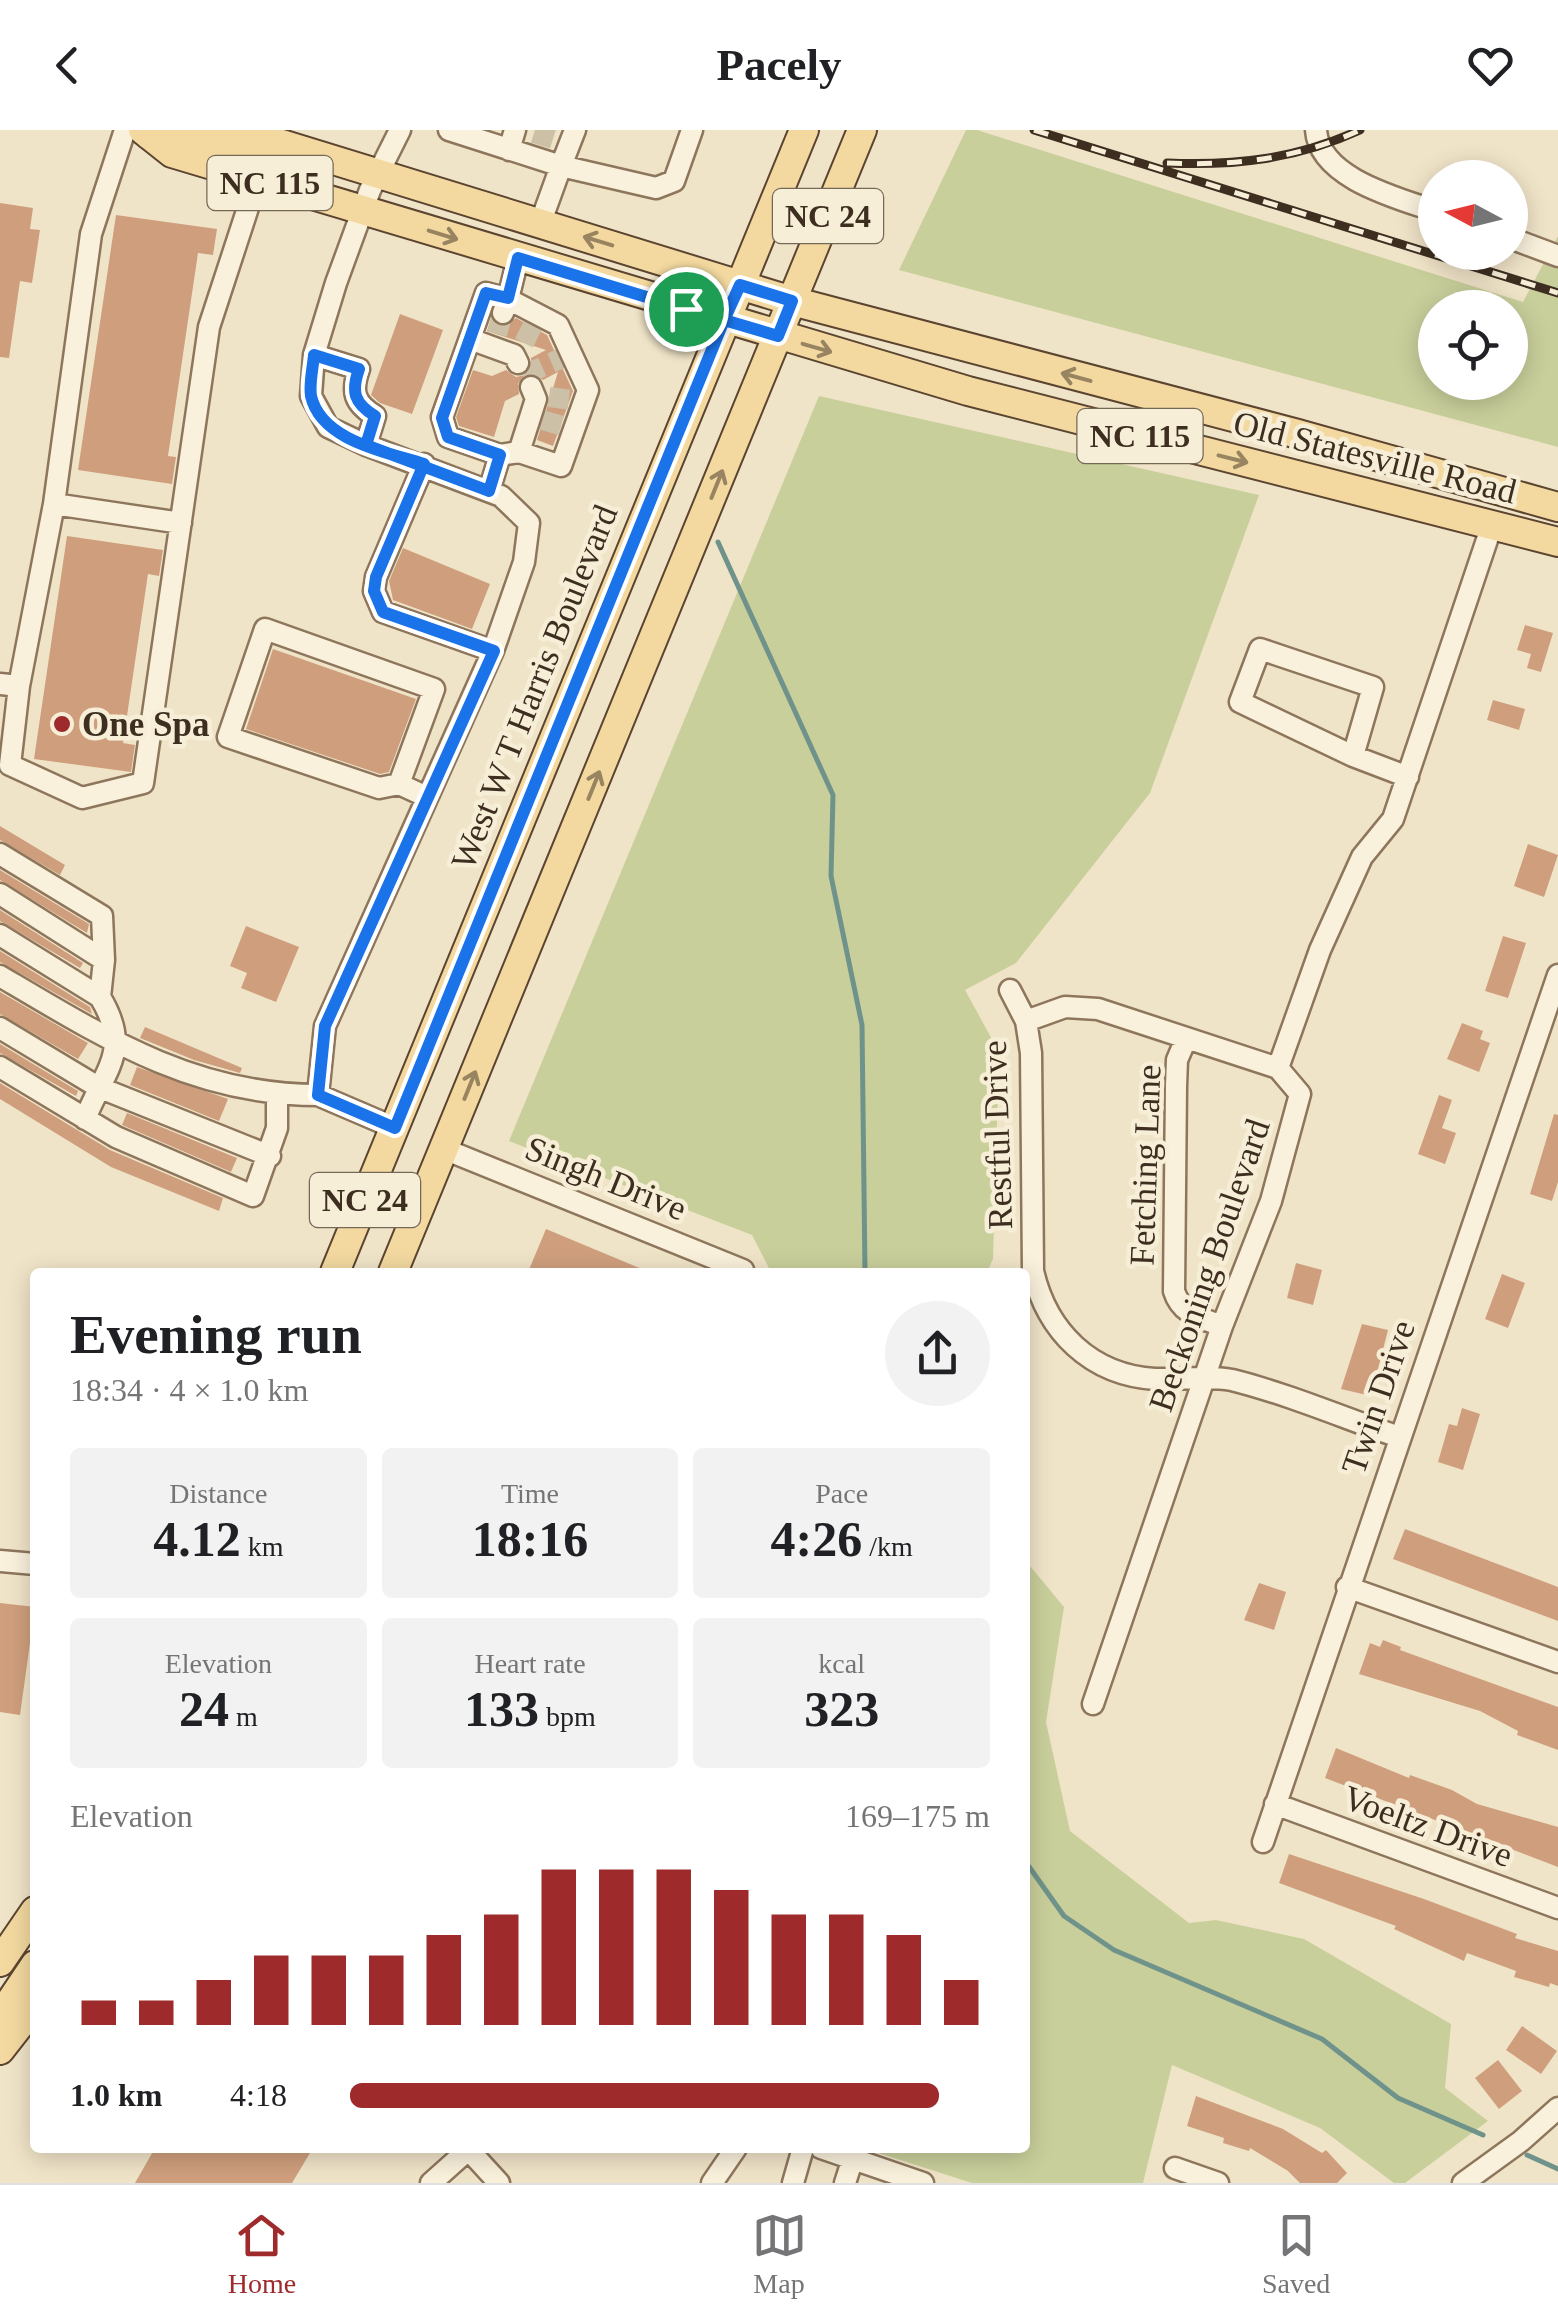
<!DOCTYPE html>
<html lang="en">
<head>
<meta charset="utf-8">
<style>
  body { margin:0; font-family:Georgia,serif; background:#f2f2f2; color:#202124; height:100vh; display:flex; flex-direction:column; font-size:38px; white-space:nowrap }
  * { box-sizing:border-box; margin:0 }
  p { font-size:32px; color:#757577 }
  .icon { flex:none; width:55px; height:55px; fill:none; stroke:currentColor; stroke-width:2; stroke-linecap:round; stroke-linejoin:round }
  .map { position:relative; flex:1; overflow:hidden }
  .details { position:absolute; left:30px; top:1138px; width:1000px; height:885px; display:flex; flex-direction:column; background:#fff; border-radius:10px; box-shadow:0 5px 25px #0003 }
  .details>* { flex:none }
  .needle { width:65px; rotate:277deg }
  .controls { position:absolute; left:1418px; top:30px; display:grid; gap:20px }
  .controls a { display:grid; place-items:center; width:110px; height:110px; border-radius:50%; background:#fff; box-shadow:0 5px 25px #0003; font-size:50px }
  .pin { position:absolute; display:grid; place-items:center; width:85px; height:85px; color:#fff; margin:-42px; border:5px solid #fff; border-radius:50%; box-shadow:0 2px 10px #0007 }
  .round { display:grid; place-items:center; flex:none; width:105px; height:105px; border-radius:52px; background:#f2f2f2 }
  .headline { display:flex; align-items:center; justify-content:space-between; height:170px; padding:0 40px }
  h1 { font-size:55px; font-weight:700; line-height:75px }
  .figures { display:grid; grid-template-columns:repeat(3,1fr); gap:15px; height:170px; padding:10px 40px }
  .figures div { display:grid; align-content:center; border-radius:10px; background:#f2f2f2; text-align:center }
  .figures b { font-size:50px; font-weight:700 }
  .figures small { font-size:28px; font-weight:400 }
  .figures p { font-size:28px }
  .chart { height:280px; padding:20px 40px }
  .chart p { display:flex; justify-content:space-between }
  .chart svg { width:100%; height:180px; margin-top:10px; stroke:#9e2a2b; stroke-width:6 }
  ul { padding:0 40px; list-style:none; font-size:32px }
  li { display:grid; grid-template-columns:160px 120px 1fr; align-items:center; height:75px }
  li i { height:25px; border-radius:12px; background:#9e2a2b }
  header { display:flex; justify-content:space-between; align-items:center; height:130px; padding:0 40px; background:#fff; font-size:45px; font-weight:700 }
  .dock { display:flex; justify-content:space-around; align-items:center; height:140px; border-top:2px solid #e0e0e0; background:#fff; font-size:28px; color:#757577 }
  .dock a { display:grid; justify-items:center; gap:5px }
  .dock .selected { color:#9e2a2b }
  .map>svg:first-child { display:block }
</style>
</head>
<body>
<header><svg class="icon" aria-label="back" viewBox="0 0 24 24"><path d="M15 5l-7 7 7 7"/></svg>Pacely<svg class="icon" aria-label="heart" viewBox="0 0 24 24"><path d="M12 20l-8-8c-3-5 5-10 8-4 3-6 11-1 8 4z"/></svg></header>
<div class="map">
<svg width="1558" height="2053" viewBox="0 0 1558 2053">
  <rect width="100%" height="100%" fill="#f0e4c8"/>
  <path fill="#c9cf9b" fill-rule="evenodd" d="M966,0H977L1523,172L1558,106V317L899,140ZM1435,178H1510V252H1435Z
    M819,266L1259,365L1150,663L1016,833L965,860L999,922L993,1129L987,1142H771L752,1105L509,1011Z
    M1025,1430L1064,1477L1046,1592L1070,1701L1189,1793L1216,1790L1304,1809L1451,1894L1445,1958L1488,1991L1405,2053H1394L1320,1998L1172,1935L1143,2053H972L863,2018H1025Z"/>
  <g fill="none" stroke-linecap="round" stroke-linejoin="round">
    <path stroke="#6f938a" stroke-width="5" d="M718,412L833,665L831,746L862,895L865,1142
      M1025,1731L1064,1786L1114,1820L1322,1909L1398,1968L1483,2005
      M1527,2025L1558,2039"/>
  </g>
  <path fill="#cf9f7d" d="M0,73L33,78L30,99L40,100L32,153L20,151L9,228L0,227Z
    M116,85L217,99L213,125L198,123L168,326L176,327L172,354L78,340Z
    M400,184L443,200L412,284L380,273L371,265Z
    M516,188L547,205L573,261L553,316L537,310L558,242L543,250L534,244L525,245L532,235L531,228L546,220L487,201L491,189L504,197Z
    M473,240L492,246L506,240L516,247L525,245L518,254L519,264L505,271L494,307L459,296L456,287Z
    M67,406L163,420L159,446L148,444L123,613L135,615L131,642L34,629Z
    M403,418L490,454L472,499L393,470L389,451Z
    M1525,495L1553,503L1541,542L1527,538L1531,524L1517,520Z
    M273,519L416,569L389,642L380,644L246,599Z
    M1493,570L1525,579L1519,600L1487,590Z
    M0,696L65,735L60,745L0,710Z
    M1528,714L1558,725L1544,767L1514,756Z
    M0,740L89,794L87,803L0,750Z
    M0,780L83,833L80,838L0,791Z
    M246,796L299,817L276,872L241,858L247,843L230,836Z
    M1503,806L1526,813L1508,868L1485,861Z
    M0,821L90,877L92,884L0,832Z
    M0,862L31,880L88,913L78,929L0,884Z
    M1462,893L1483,901L1480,909L1490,913L1479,942L1447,929Z
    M145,897L242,938L240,943L194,930L140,908Z
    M0,914L78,961L76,966L0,923Z
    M137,937L228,969L219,991L130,955Z
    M0,953L110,1020L223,1068L219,1081L111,1037L0,969Z
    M1439,965L1452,970L1442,998L1456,1003L1445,1034L1418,1024Z
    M127,983L237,1028L231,1042L122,995Z
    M1554,984L1558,985V1052L1552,1071L1530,1064Z
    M546,1099L649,1142H528Z
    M1296,1133L1322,1140L1313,1175L1287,1168Z
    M1502,1144L1525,1153L1508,1198L1485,1189Z
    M1362,1194L1388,1200L1371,1266L1341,1259Z
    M1462,1278L1480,1284L1463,1340L1438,1332L1449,1294L1457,1296Z
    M1405,1399L1558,1457V1491L1393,1429Z
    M1259,1453L1286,1462L1274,1500L1244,1490Z
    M0,1473L35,1477L20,1585L0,1582Z
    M1383,1510L1401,1517L1400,1520L1558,1577V1620L1517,1605L1518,1601L1480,1581L1359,1544L1370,1513L1380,1517Z
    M1336,1618L1409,1648L1410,1645L1452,1660L1477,1674L1558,1697V1737L1325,1648Z
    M1289,1724L1424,1769L1517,1804L1515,1808L1558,1821V1856L1550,1853L1549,1857L1514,1847L1516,1841L1467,1823L1464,1831L1394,1799L1396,1796L1279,1753Z
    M1522,1896L1557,1921L1541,1944L1506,1920Z
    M1498,1930L1522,1961L1499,1979L1475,1948Z
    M1196,1966L1283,1999L1322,2023L1326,2020L1347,2043L1337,2053H1300L1288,2041L1250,2018L1249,2021L1223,2013L1224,2008L1187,1996Z
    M155,2018H313L292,2053H135Z"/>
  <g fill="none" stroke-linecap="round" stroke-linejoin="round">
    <path stroke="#ccc0a6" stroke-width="20" stroke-dasharray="20 10" stroke-linecap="butt" d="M534,3L553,9
      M497,204L503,183
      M524,213L534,193
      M524,245L562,228
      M549,267L572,270
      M542,290L563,296"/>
    <defs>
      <path id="minor" d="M125,0L91,104L54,374L181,393
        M449,0L561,36L540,94
        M575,0L561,36L656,58L674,51L692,0
        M1316,0C1319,48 1397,68 1435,81
        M509,20L515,0
        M1510,108L1558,126
        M470,209L514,225L518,233
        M314,225L359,239C351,262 354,273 375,286L366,315
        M519,322L536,269L531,257
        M500,325L448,307L442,287L486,163L508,169L503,183
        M424,334L376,447L374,461L383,482L493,521
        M489,361L500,325L519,322L561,336L588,260L558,195L508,169L518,128
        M0,554L19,556L10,635L82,668L143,653L209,197L261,38
        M19,556L54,374
        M1353,626L1373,557L1260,519L1240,572L1353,626L1408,647
        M399,654L379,658L228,607L265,499L434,559L399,654L427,667
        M0,724L102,786L104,830
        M0,764L104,830L100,867L0,805
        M0,846C103,907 194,965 318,965
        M1010,860L1026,891L1031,923L1033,1141C1047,1202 1091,1245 1155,1249C1180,1250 1207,1245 1232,1250C1288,1264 1344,1288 1399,1307
        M1026,891L1065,877L1098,879L1278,938
        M0,898L98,957L270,1026
        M1186,909L1177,930L1176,956L1174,1161C1181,1184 1201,1188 1222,1196
        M0,937L116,1007L253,1066L277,998V965
        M85,989C106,937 132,920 100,867
        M395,998L318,965L325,896L493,521L524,432L529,393L501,366L366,315L328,297L311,266L314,225L336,153L370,60L400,0
        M444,1019L743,1140
        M0,1431L35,1434
        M1347,1457L1558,1532
        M1093,1574L1222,1196L1271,1071L1300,964L1278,938L1320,820L1362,727L1393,689L1492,395
        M1275,1674L1558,1778
        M1263,1712L1558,845
        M467,2018L499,2053
        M821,2018L923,2053
        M1175,2038L1218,2053
        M431,2053L469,2019
        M712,2053L736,2018
        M793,2053L803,2018
        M845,2053L853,2028
        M1463,2053L1521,2011L1558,1978"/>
      <path id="major" d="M143,0L172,23L968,261L1558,412
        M236,0L792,171L1298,304L1558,377
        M149,5L197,6L255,22
        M335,1142L804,0
        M393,1142L862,0
        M0,1832L35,1781
        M0,1887L35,1835
        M0,1920L35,1875"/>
    </defs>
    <use href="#minor" stroke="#8d765c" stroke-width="25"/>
    <use href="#major" stroke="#5b4430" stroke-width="32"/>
    <use href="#minor" stroke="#faf1dc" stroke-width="20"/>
    <use href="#major" stroke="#f3d9a0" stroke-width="28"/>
    <defs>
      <path id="rail" d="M1034,0L1558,163
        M1167,33C1235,36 1297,29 1360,0"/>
    </defs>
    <use href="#rail" stroke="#3d2e20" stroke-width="9"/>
    <use href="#rail" stroke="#f7eed8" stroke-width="5" stroke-dasharray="15" stroke-linecap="butt"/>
  </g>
  <defs><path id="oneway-shaft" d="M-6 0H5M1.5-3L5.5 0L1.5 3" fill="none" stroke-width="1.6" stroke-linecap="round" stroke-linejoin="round" transform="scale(2.5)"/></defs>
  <g stroke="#988460">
    <use href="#oneway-shaft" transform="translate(443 105) rotate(17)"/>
    <use href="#oneway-shaft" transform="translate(598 111) rotate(-163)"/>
    <use href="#oneway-shaft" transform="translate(817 218) rotate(16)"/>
    <use href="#oneway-shaft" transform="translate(1076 247) rotate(-165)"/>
    <use href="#oneway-shaft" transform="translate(1233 329) rotate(14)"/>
    <use href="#oneway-shaft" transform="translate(717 354) rotate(-68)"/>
    <use href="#oneway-shaft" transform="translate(594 655) rotate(-68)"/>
    <use href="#oneway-shaft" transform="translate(470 955) rotate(-68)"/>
  </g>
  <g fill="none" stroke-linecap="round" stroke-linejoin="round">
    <defs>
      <path id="route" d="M686,179L518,128L508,168L486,163L442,288L448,307L500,325L489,361L366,315L375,286C354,273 351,262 359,239L314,225C313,237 309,254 311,266C321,311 387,322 424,334L376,447L374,461L383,482L494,521L325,896L318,965L395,998L724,190L778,206L792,171L740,155L724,190L686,179"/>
    </defs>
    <use href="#route" stroke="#fff" stroke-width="20"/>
    <use href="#route" stroke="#1a73e8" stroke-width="12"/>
  </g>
  <circle fill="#9e2a2b" stroke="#f7eed8" stroke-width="4" cx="62" cy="594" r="10"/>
  <g text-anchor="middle" stroke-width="9" stroke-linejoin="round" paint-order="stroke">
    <g fill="#f7eed8" stroke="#756857" stroke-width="2.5">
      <rect x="207.5" y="26" width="125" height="54" rx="8"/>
      <rect x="773" y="59" width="110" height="54" rx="8"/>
      <rect x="1077.5" y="279" width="125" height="54" rx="8"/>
      <rect x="310" y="1043" width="110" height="54" rx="8"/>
    </g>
    <g font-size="32" font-weight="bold" fill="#3d2e20">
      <text x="270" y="64">NC 115</text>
      <text x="828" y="97">NC 24</text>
      <text x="1140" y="317">NC 115</text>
      <text x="365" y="1081">NC 24</text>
    </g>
    <g font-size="35" fill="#3d2e20" stroke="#f7eed8">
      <text transform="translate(1375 327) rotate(14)" y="12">Old Statesville Road</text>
      <text transform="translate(534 557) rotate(-68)" y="12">West W T Harris Boulevard</text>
      <text transform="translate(997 1005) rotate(-92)" y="12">Restful Drive</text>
      <text transform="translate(1145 1035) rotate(-88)" y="12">Fetching Lane</text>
      <text transform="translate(606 1048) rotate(22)" y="12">Singh Drive</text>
      <text transform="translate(1209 1135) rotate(-71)" y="12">Beckoning Boulevard</text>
      <text transform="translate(1378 1267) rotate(-71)" y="12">Twin Drive</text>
      <text transform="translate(1428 1696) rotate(20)" y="12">Voeltz Drive</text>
    </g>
    <g font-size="35" font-weight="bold" fill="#3d2e20" stroke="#f7eed8" text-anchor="start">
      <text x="82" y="606">One Spa</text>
    </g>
  </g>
</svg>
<div class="controls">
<a><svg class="needle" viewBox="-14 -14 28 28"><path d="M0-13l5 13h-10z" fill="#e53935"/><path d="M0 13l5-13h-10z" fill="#757577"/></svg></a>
<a><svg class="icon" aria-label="locate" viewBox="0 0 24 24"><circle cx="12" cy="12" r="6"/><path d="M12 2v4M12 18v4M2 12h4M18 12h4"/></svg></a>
</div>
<div class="pin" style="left:686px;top:179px;background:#1e9e55"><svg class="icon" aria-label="arrive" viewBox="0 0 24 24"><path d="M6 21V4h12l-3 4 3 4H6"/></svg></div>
<section class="details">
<div class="headline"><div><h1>Evening run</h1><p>18:34 · 4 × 1.0 km</p></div><a class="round"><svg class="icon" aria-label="share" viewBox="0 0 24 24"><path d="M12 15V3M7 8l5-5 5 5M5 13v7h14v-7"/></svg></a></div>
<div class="figures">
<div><p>Distance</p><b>4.12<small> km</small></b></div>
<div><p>Time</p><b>18:16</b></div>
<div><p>Pace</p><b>4:26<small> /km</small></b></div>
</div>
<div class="figures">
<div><p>Elevation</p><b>24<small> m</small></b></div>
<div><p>Heart rate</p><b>133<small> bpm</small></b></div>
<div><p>kcal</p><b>323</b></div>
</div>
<div class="chart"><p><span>Elevation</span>169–175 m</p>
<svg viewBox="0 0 160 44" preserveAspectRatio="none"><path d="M5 44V38M15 44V38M25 44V33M35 44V27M45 44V27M55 44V27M65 44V22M75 44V17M85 44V6M95 44V6M105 44V6M115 44V11M125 44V17M135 44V17M145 44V22M155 44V33"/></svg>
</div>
<ul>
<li><b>1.0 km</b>4:18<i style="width:92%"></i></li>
</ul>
</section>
</div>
<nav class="dock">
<a class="selected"><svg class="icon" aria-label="home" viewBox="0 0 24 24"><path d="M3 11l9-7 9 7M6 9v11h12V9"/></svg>Home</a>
<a><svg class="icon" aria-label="map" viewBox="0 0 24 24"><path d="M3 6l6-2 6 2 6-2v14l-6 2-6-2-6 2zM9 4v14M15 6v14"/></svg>Map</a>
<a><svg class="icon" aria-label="saved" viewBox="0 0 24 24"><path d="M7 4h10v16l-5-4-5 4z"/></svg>Saved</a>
</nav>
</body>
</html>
